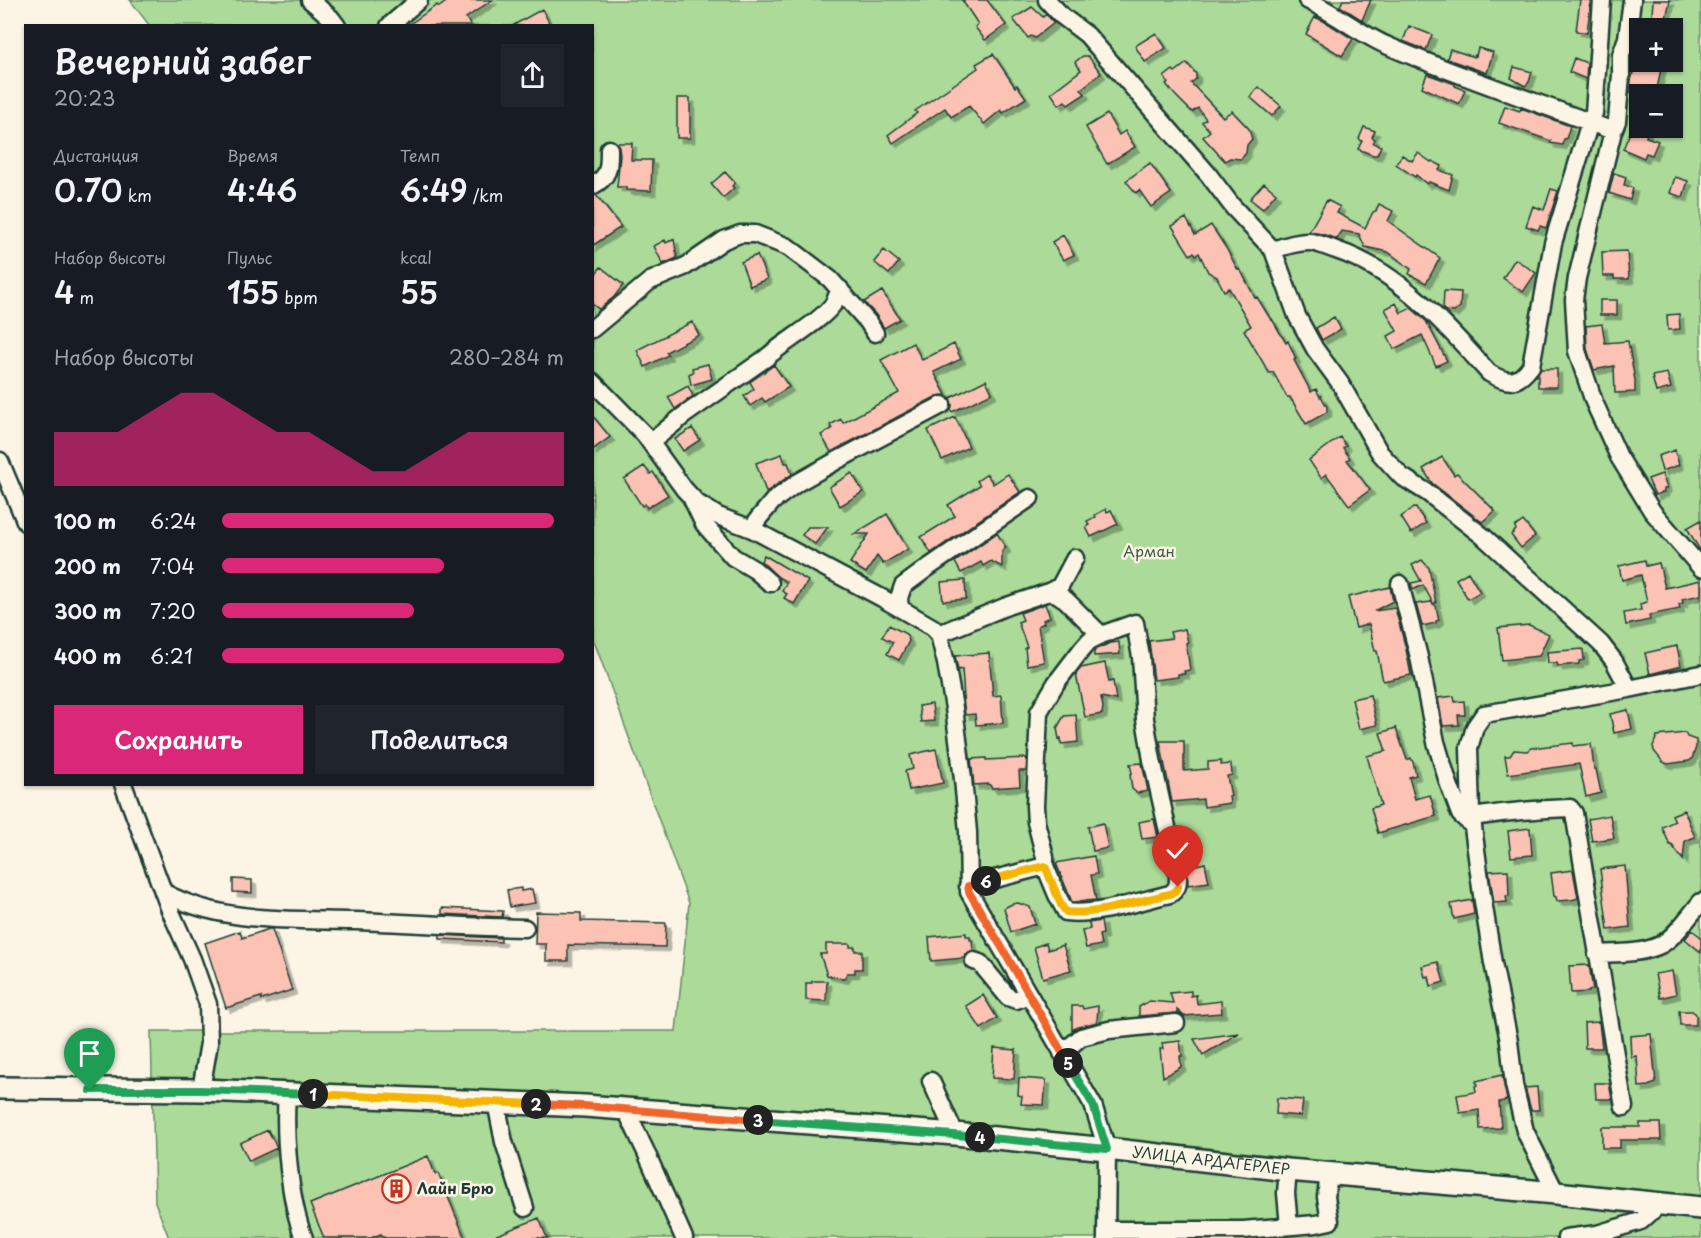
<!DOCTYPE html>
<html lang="ru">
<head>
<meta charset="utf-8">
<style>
  body { margin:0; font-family:"Playpen Sans",sans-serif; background:#20242c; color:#f1f3f6; height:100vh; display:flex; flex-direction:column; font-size:22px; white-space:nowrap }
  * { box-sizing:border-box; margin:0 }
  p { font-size:20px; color:#9ea1a6 }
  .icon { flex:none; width:33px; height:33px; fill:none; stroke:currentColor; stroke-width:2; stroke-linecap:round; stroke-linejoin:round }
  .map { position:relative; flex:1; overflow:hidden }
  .sheet { position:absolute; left:24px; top:24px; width:570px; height:762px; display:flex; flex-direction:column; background:#171b24; border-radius:0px; box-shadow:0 2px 4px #0004 }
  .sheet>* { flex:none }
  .fabs { position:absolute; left:1629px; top:18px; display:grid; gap:12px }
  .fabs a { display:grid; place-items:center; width:54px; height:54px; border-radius:0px; background:#171b24; box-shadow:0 2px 4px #0004; font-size:30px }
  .pin { position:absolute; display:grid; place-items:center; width:51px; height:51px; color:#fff; margin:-62px -26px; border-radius:50% 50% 50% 0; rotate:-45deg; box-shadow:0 0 6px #0007 }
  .pin .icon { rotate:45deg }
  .km { position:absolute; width:30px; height:30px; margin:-15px; border-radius:50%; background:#222; color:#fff; font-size:16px; line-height:30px; text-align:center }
  .round { display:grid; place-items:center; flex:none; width:63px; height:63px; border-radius:0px; background:#20242c }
  .headline { display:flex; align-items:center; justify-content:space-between; height:102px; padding:0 30px }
  h1 { font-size:33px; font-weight:600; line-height:45px }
  .stats { display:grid; grid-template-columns:repeat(3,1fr); gap:9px; height:102px; padding:6px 30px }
  .stats div { display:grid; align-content:center }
  .stats b { font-size:30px; font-weight:600 }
  .stats small { font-size:16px; font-weight:400 }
  .stats p { font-size:16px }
  .chart { height:168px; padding:12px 30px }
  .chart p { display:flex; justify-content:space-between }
  .chart svg { width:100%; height:108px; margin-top:6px; fill:#db2777; opacity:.7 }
  .button { display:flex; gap:12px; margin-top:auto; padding:12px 30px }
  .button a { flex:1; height:69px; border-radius:0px; background:#db2777; color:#fff; font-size:24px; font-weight:600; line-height:69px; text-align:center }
  .button a+a { background:#20242c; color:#f1f3f6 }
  ul { padding:0 30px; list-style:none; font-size:20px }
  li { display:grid; grid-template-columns:96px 72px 1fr; align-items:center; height:45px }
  li i { height:15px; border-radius:8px; background:#db2777 }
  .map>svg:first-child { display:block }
</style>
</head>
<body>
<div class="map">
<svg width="1701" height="1238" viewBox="0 0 1701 1238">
  <defs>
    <filter id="shadow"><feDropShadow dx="4.5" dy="4.5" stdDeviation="0" flood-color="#0004"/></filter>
  </defs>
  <rect width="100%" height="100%" fill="#fcf5e5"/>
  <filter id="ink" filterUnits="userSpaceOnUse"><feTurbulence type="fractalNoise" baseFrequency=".0167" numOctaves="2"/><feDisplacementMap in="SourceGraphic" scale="12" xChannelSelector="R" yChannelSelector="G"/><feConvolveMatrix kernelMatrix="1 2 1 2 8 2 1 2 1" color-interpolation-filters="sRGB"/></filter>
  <g filter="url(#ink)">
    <path fill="#abda99" stroke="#658c66" stroke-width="1.5" fill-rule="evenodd" d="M130,0H1701V1238H169L155,1202L151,1031H676L689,903L593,638L592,26L149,25ZM1640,28H1672V62H1640ZM1640,94H1672V128H1640Z"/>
    <path fill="#fcc2b4" stroke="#1f3d34" stroke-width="1.5" filter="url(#shadow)" d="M449,0H492L466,18L471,26H407L437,5L439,7Z
      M962,0H987L1006,25L985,40L975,27L978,24Z
      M1343,0H1371L1362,20L1340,6Z
      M1580,0H1591L1587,33L1576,31Z
      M1653,0H1670L1664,28H1651Z
      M1032,7L1043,17L1046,14L1054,23L1035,38L1031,36L1028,38L1013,19Z
      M542,9L551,26H512Z
      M1315,17L1329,24L1353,39L1342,56L1306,34Z
      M1409,26L1432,35L1426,50L1403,41Z
      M1156,33L1166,48L1145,62L1135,46Z
      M1478,48L1493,52L1487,73L1447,59L1450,49L1474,57L1475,55L1476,56Z
      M993,54L1015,87L1017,85L1026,98L1003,113L1001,110L984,124L969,106L951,117L945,108L893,143L888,135L917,113L915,111L978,68L976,64Z
      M1083,56H1088L1101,73L1081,89L1085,94L1068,105L1065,101L1059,105L1051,93L1081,70L1075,62Z
      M1574,58L1587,63L1586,79L1569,72Z
      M1636,62H1651L1662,64L1656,94H1634V93L1630,92L1631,80Z
      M1187,63L1196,74V79L1191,83L1223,117L1232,111L1249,129L1252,139L1247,145L1246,153L1241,159L1230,158L1225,161L1203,137L1210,131L1202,122L1206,119L1198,108L1192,112L1175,95L1166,84L1168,83L1164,77L1173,70L1175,72Z
      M1514,67L1532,72L1529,82L1525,86L1511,78Z
      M1427,74L1455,84V86L1465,90L1459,104L1422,87Z
      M1259,87L1281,106L1272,116L1250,97Z
      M677,98H690V138H677Z
      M1505,106L1520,111L1521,108L1570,126L1566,139H1564L1562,145L1550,143L1551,141L1499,123Z
      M1107,114L1119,135L1125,131L1135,147L1107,164L1086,127Z
      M1364,127L1375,131L1372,137L1375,139L1373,143L1381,146L1377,155H1373L1358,149L1362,141L1359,139Z
      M1632,128H1648L1646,137L1658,141L1652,155L1646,153L1644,158L1623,149Z
      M617,143H632L631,160H652L651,191L626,190V187H617L620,155L619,148Z
      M1418,153L1431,162L1432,161L1442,166L1439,170L1453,175L1449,190L1429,182L1427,184L1416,175L1415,177L1396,164L1402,155L1412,161Z
      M1150,163L1171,193L1151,207L1139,190L1136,193L1126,181Z
      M725,172L735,183L732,186L734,188L723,198L711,184Z
      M1614,173L1626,177L1624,185L1633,188L1630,200L1609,193Z
      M1675,177L1688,181L1683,197L1670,193Z
      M1264,183L1276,193L1263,209L1250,199Z
      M1551,189L1558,191L1546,228L1540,226L1538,230L1526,226L1533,206L1544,210Z
      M596,195L621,227L592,246V196Z
      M1327,200L1340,207L1337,213L1365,228L1373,212L1376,211L1379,204L1393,211L1388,221L1440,258L1426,283L1409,274L1411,269L1388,252L1365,247L1359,234L1342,231L1337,239L1322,234L1309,232Z
      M1186,218L1195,235L1211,225L1226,248L1238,270L1240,269L1255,298L1257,297L1271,320L1272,319L1286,343L1288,341L1296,359L1294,360L1311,392L1316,389L1320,397L1321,396L1327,407V412L1306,424L1290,397H1287L1273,372L1269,373L1244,330L1251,326L1229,288L1224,291L1217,277L1208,272L1199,253L1196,255L1194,252L1190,255L1172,226Z
      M1063,235L1074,255L1063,260L1052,242Z
      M674,239L677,258L663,264L654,246L665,240L666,243Z
      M884,250L899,262L889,274L874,262Z
      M1627,251L1629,279H1614V276H1603L1602,252Z
      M757,255L767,279L750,286L741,262Z
      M1515,259L1536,273L1523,292L1503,278Z
      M601,267L623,285L614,297L599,309L592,304V278Z
      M882,291L900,319L884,328L876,315L864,302Z
      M1444,291L1461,292L1460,307L1454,312L1446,311L1443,309Z
      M1600,300H1617V315H1600Z
      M1396,303L1401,313L1411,308L1426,321L1447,361L1436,366L1422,335L1394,349L1388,336L1397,331L1385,309Z
      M1679,314L1680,329L1668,330L1667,315Z
      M1334,317L1341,329L1322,340L1316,328Z
      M692,322L699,335L666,352L668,355L645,367L637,350Z
      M1602,324L1605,343L1628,341L1635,380V392L1615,393L1614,366L1594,370L1587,349L1586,326Z
      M913,343L922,360L954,344L961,359L934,372L946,395L937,396L831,452L821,435L832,429L830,425L841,419L843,423L899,393L881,360Z
      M708,364L712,379L691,385L689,374L693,372L692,368Z
      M774,365L789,387L765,402L762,398L750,406L744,396L754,389L750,382Z
      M1541,369H1557V387H1538V374Z
      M1667,373L1671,388L1656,392L1652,376Z
      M986,380L992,393L952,412L951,410L952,405L950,398Z
      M688,386L693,396L675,409L668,397Z
      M592,415L610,437L592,450Z
      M955,417L969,447L942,460L928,430Z
      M692,428L700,440L683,451L675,439Z
      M1340,437L1346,446L1343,448L1350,458L1347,460L1370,490L1349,505L1326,474L1321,478L1309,460Z
      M1675,450L1679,465L1662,471L1658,456Z
      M782,454L785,463H788L792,474L766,492L756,463Z
      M1442,457L1454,475L1457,473L1495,511L1482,522L1432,483L1423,469Z
      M644,466L650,474L653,472L668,495L647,508L645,504L642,506L624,479Z
      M852,473L863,492L840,506L829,487Z
      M987,474L993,484L1008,474L1020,492L931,553L921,537L955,516L948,505L980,485L977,481Z
      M1662,474L1667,488L1664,489V492L1655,495L1648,479Z
      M1415,507L1426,523L1411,533L1401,517Z
      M1106,509L1107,512L1111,510L1118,524L1091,537L1086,527L1089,525L1087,521L1096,517L1095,515Z
      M887,514L908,549L883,564L877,556L866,573L850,563L869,534H854Z
      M1701,520V552L1687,528Z
      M1523,521L1535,536L1521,548L1511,535L1516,530L1515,527Z
      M808,527H828L815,544L802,535Z
      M997,533L1006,548L1002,551V567L991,561L983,566L981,562L961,573L955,562Z
      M764,555L808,581L794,604L784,598L787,594L782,591L787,582L778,577L761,561Z
      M1422,560L1429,568L1436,603L1433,604L1436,606L1439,620L1436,621V623L1422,626L1416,604L1431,602L1433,603L1423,585L1413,590L1411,583L1421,581L1412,565Z
      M1645,560L1646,566L1659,563L1665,588L1701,580V595L1682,599L1683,603L1679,604L1680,609L1649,615L1650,620L1626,625L1624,613L1641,610L1640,604L1647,602L1641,575L1622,580L1619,566Z
      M1468,572L1480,592L1468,599L1456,579Z
      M965,580L966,599L943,601L941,582Z
      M1390,587L1393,601L1374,611L1395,608L1406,649L1411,675L1383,681L1377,651H1375L1369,624L1356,628L1348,597Z
      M1045,604L1050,617L1043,620L1044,623L1038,626L1044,662L1027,665L1025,648L1027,647L1018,622L1023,620L1020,613Z
      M889,625L906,634L909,641L899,660L887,654L893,642L882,637Z
      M1529,625L1549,634L1539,656L1502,660L1498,628Z
      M1185,629L1188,642L1186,643L1190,670L1184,671L1185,674H1178V677L1154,680L1149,641L1172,638L1170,632Z
      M1119,642L1120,654L1094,656V652L1096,649L1111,643Z
      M1677,646L1681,666L1650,674L1645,653Z
      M1583,649L1584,660L1579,661V664L1558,666L1557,663H1548L1547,652Z
      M989,653L993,696L1001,695L1003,723L976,725L975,714L965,715L963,697H964L962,669L958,670L955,656Z
      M1105,663L1109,682L1113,681L1116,700L1101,697L1103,707L1102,714L1085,717L1076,674L1081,668Z
      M1370,695L1377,725L1359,729L1352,699Z
      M1454,696L1455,702L1464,701L1465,715H1458L1459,725L1443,726L1438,698Z
      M932,704L934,721L921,722L919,706Z
      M1628,710L1632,729L1614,733L1610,714Z
      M1076,715L1078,742L1061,744V738L1059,739L1057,728L1064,716Z
      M1396,728L1407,760L1411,758L1413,762L1416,775L1409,777L1415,799L1430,795L1436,816L1378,833L1371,808L1381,805L1367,756L1386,751L1380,733Z
      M1685,733L1687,737L1696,740V747L1692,759L1689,761L1668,764L1663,762L1654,751L1653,746L1657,736Z
      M1160,741H1184V771L1208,769V762L1221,761V765L1231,764L1232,775L1227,776L1231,796H1229L1230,803L1204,807L1203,799L1172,802Z
      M1573,743V746L1591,744L1594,769H1596L1601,793L1586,797L1579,764L1508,774L1505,756H1510L1514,750L1527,751L1531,748Z
      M936,749L943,783L909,790L905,771L913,769L910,755Z
      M986,758V760L1027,758L1026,771H1019L1020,786L992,788L989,784L974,785L971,759Z
      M1142,763L1148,791L1137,793L1132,789L1130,774L1132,773L1130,764Z
      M1684,810L1695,837L1685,841L1683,860L1672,845H1670L1662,827L1675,821L1672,815Z
      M1610,815L1614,838L1592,841L1588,819Z
      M1154,819L1158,837L1142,839L1139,822Z
      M1103,823L1108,848L1093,851L1088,827Z
      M1530,828L1532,855L1511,857L1508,831Z
      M1094,856L1097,874L1091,875L1096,900L1072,902L1056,863Z
      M1205,863L1209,882L1188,885L1187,867Z
      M1625,866L1630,927L1608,930L1600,869Z
      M1508,870L1509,896H1506L1507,902L1494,903L1489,871Z
      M1573,870L1578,898L1572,900L1557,901L1556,897L1554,896L1551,873Z
      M233,879L252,880V893L233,892Z
      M521,888V891L532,889L535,903L510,907L507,890Z
      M1472,900L1474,914L1454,919L1451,904Z
      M1018,903L1030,907L1035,924L1011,932L1004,908L1012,904Z
      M442,908L503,911L502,917L442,914Z
      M536,912L581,913V921L666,923L665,947L568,945V961H546V944H535Z
      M1101,921L1103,934L1099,935L1101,945L1086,948L1082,931L1090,929L1089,923Z
      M269,929H272L292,990L262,1000L261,997L226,1008L205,943L240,931L242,938Z
      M1692,930L1701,937V952L1685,939Z
      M966,933V936H970V940H972L973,951L965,955L964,958L931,961L929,937Z
      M440,935L501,938V942L440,939Z
      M1046,943L1048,950L1063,945L1071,970L1043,978L1034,947Z
      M826,944H850V947H855V951H862V969H855V973H847L844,979L827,975L820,954H826Z
      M1438,962L1444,982L1431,986L1429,976L1425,977L1422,966Z
      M1589,965L1593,990H1589V992L1571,993L1569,966Z
      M1672,971L1676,994L1660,998L1655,974Z
      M812,981H827L826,1001L806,1000V983H812Z
      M1191,991V996L1196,995L1197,1004L1221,1001L1222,1013L1184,1016L1177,1010V1013L1139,1016V1007L1149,1001L1173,1003L1170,993Z
      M983,995L997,1018L981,1029L966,1006Z
      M1072,1006H1082L1083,1009L1098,1006L1097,1022L1078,1027L1072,1030Z
      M1679,1011H1692L1696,1014V1025H1680Z
      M1599,1022L1602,1048H1585L1584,1023Z
      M1239,1033L1203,1055L1194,1039Z
      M1651,1034L1656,1083L1648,1086L1639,1087L1637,1056L1631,1057L1630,1036Z
      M1180,1041L1182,1056H1180L1181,1067L1163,1077L1160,1049H1163L1162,1043Z
      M994,1048L1016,1050L1014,1079L992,1078Z
      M1502,1075L1507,1100L1499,1102L1501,1128L1480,1129L1479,1110L1460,1113L1457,1095L1476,1092L1475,1086L1477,1085L1476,1081Z
      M1019,1078L1046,1080L1044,1105L1021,1104L1022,1096L1018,1095Z
      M1595,1083H1609L1612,1099H1596Z
      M1537,1087L1539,1110H1531L1525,1088Z
      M1277,1098L1303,1100L1301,1116L1276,1114Z
      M1640,1123H1660L1661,1140H1620V1148H1602V1127H1640Z
      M268,1130L277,1148L249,1161L240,1143Z
      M428,1156L435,1174L438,1173L465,1238H385L381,1234L371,1238H324L310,1204Z
      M539,1218L547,1238H493L492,1237Z"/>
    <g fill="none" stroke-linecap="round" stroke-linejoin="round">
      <defs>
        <path id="minor" d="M310,0L331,18L337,26
          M1047,0L1062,16L1087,35L1208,174L1233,207L1273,250L1297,316L1315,349L1340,383L1380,453L1401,476L1428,493L1484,537L1601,644L1614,661L1629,689
          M1307,0C1335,13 1359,33 1386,45C1461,78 1538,102 1613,131L1617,121L1621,75V55L1627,38L1632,0
          M389,26L419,0
          M1613,131L1577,278L1574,300L1577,351L1594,402L1619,457L1652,511L1701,568
          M592,186C610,177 609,166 609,149
          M1273,250C1284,246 1297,242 1309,242C1317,242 1327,247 1336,250C1399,271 1446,325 1489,373C1508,384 1517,385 1531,366L1553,243L1590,122L1594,113L1602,0
          M592,329L650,281L686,266L724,240L740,234H755L788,247L830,279L868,322L875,333
          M592,381L645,435L684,489L697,503L718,516L752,529L882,598L932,627L939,634L946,663L954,708L963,779L968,832L969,892L1093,1105L1107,1149L1106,1238
          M651,442L683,416L766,358C785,341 822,321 834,303C836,299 838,293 840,289
          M0,461L26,523
          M692,499L704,524L733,557L755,570L770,583
          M752,529L758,519L773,501L797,483L836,461L942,405
          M1400,584L1419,657L1436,742L1448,782L1460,814L1473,826
          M1049,592L1060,586L1075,558
          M900,608L899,598L903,586L926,569L1030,498
          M939,634L1007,606L1049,592L1057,594L1066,600L1101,635
          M123,784L170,910L192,959L208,1004L209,1043L201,1090
          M1472,817C1505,812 1537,809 1570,808L1574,813L1624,1107
          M968,886L1045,866V857L1036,822L1035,806L1039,712L1056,683L1082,649L1089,641L1101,635L1135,623L1141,657L1145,719L1152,760L1178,876C1178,884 1178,889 1170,894C1139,901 1097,916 1066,912L1057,895L1045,866
          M163,892C221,924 291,919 356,921C412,923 468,927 525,928
          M1597,954C1617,953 1639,954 1658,946C1673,940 1690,915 1701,902
          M974,961L980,963L1008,997L1016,1000L1028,995
          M1062,1053L1081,1037L1109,1030L1176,1023
          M931,1081L955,1134
          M287,1093C284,1135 289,1200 304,1238
          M496,1102L504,1142L525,1208
          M626,1110L645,1150L684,1238
          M1288,1170L1286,1193L1289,1226
          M1556,1193L1525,1131L1514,1085L1509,1041L1493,963L1482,895L1471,812L1469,748L1475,727L1484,714L1629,689L1701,674
          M1107,1230H1243L1316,1224L1330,1221L1326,1197L1329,1174
          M1566,1238L1597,1234L1641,1221L1661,1203"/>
        <g id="major">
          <path id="s1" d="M0,1088L201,1090L585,1106L955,1134L1107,1149L1288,1170L1556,1193L1701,1208"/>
        </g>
      </defs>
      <use href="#minor" stroke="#1f3d34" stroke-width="21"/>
      <use href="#major" stroke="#1f3d34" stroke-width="26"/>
      <use href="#minor" stroke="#fcf5e5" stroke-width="16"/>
      <use href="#major" stroke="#fcf5e5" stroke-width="21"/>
    </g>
  </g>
  <g fill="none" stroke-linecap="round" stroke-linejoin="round" filter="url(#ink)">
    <defs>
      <path id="split-1" d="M90,1090H201L313,1094"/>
      <path id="split-2" d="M313,1094L536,1104"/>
      <path id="split-3" d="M536,1104L585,1106L758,1120"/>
      <path id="split-4" d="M758,1120L980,1137"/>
      <path id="split-5" d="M980,1137L1107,1149L1093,1105L1068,1063"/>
      <path id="split-6" d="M986,881L968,886L969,892L1011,963L1068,1063"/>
      <path id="split-7" d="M986,881L1045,866L1061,905L1066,912C1097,916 1139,900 1170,894L1175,891L1178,887"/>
    </defs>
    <use href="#split-1" stroke="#fff" stroke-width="12"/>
    <use href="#split-2" stroke="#fff" stroke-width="12"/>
    <use href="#split-3" stroke="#fff" stroke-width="12"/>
    <use href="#split-4" stroke="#fff" stroke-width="12"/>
    <use href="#split-5" stroke="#fff" stroke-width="12"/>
    <use href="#split-6" stroke="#fff" stroke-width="12"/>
    <use href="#split-7" stroke="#fff" stroke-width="12"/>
    <use href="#split-1" stroke="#22a559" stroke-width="8"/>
    <use href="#split-2" stroke="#f5b400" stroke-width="8"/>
    <use href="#split-3" stroke="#f0652b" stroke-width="8"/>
    <use href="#split-4" stroke="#22a559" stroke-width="8"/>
    <use href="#split-5" stroke="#22a559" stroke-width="8"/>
    <use href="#split-6" stroke="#f0652b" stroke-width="8"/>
    <use href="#split-7" stroke="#f5b400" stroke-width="8"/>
  </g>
  <defs>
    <symbol id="building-ring" viewBox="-11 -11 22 22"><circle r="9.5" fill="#fcf5e5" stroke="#c8321e" stroke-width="1.5"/><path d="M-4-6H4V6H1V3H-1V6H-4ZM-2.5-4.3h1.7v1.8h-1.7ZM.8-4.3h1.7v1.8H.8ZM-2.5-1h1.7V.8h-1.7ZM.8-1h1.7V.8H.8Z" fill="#c8321e"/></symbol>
  </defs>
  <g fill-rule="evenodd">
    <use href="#building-ring" x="380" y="1172" width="33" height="33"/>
  </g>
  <g text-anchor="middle" stroke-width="5" stroke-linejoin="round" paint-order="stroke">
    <g font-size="15" fill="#3b5c48" stroke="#fcf5e5">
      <text x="1149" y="557">Арман</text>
    </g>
    <g font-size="15" fill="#1f3d34" stroke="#fcf5e5">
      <text dy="5" stroke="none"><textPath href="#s1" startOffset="1214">УЛИЦА АРДАГЕРЛЕР</textPath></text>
    </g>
    <g font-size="15" font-weight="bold" fill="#1f3d34" stroke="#fcf5e5" text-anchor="start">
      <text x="417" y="1194">Лайн Брю</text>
    </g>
  </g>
</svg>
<div class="fabs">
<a>+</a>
<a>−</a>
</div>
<div class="pin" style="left:90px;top:1090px;background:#1e9e55"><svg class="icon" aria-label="arrive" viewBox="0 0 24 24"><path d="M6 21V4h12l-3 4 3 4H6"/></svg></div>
<div class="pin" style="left:1178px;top:887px;background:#d93025"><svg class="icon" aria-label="check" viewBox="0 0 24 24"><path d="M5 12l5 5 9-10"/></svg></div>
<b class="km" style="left:313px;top:1094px">1</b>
<b class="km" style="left:536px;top:1104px">2</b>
<b class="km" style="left:758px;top:1120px">3</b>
<b class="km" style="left:980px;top:1137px">4</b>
<b class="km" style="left:1068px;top:1063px">5</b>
<b class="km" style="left:986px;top:881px">6</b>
<section class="sheet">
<div class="headline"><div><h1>Вечерний забег</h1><p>20:23</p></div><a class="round"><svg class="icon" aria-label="share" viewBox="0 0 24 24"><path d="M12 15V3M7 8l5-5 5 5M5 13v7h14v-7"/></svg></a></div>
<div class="stats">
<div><p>Дистанция</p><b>0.70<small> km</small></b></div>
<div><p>Время</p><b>4:46</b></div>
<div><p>Темп</p><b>6:49<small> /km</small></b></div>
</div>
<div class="stats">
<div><p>Набор высоты</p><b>4<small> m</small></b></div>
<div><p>Пульс</p><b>155<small> bpm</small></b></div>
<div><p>kcal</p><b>55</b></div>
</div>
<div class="chart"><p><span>Набор высоты</span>280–284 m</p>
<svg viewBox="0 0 160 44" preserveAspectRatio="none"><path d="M0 44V22L10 22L20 22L30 14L40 6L50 6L60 14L70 22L80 22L90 30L100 38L110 38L120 30L130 22L140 22L150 22L160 22V44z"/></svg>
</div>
<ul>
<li><b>100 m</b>6:24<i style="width:97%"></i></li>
<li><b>200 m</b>7:04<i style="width:65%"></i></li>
<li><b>300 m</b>7:20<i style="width:56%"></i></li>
<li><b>400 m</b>6:21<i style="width:100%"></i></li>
</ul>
<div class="button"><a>Сохранить</a><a>Поделиться</a></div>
</section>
</div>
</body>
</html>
